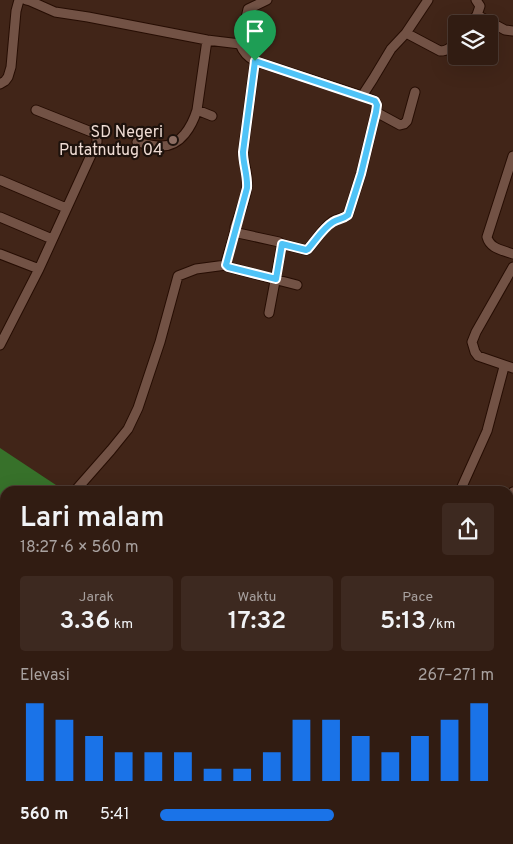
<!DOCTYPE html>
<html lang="id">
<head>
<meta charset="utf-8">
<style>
  body { margin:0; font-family:Overpass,sans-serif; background:#3d2920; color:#f1f3f6; height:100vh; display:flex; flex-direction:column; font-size:19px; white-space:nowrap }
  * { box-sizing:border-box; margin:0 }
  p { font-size:16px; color:#a8a19f }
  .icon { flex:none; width:28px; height:28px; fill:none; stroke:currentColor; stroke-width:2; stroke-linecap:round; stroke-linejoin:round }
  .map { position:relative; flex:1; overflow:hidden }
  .drawer { position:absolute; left:0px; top:486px; width:514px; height:359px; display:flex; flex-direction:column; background:#311c12; border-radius:15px 15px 0 0; box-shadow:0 5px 20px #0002,0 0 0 1px #4c3a32 }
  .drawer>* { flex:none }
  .tools { position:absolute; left:448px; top:15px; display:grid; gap:10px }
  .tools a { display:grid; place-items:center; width:50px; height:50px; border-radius:5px; background:#311c12; box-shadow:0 5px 20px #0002,0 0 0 1px #4c3a32; font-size:25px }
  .pin { position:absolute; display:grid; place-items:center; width:42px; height:42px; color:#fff; margin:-51px -21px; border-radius:50% 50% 50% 0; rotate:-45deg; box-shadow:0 0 5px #0007 }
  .pin .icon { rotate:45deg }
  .round { display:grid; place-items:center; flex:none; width:52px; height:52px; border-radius:5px; background:#3d2920 }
  .head { display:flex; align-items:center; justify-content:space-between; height:85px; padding:0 20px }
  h1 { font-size:28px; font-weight:600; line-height:38px }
  .stats { display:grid; grid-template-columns:repeat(3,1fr); gap:8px; height:85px; padding:5px 20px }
  .stats div { display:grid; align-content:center; border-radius:5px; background:#3d2920; text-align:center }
  .stats b { font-size:25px; font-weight:600 }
  .stats small { font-size:14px; font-weight:400 }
  .stats p { font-size:14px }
  .chart { height:140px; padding:10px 20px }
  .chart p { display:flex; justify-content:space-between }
  .chart svg { width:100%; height:90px; margin-top:5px; stroke:#1a73e8; stroke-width:6 }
  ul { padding:0 20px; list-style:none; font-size:16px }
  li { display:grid; grid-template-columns:80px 60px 1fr; align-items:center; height:38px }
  li i { height:12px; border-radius:6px; background:#1a73e8 }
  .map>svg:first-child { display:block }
</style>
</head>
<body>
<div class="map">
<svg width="513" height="844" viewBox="0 0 513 844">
  <rect width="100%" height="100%" fill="#412518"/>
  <path fill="#37712a" d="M0,448L65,491H5V579L0,584Z
    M0,722L5,725V840H176L184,844H0Z"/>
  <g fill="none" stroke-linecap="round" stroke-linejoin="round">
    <defs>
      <path id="street" d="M26,0L30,1L55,12L88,17L207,40L240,44L248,9L267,0
        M477,15L505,30L513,31
        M470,24L477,15L480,6L476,0
        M406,33L428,0
        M207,40L197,110L212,116
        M240,44C243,52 247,57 255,61L362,96L373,79L391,49L406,33L440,51C448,51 451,47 456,41
        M255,61L243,152C243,161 247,170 247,180C249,192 239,215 235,227V231L238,233L279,242L282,244L269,313
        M0,84L5,81L8,77L11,67L16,11L19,0
        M376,112L400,125L404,124L407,121L415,92
        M137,142C145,144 154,146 162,146C181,146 192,126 197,110
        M513,156L487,237C490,249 503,250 513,254
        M0,180L66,208
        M0,217L52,239
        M235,231L226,262V265L228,267L297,285
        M282,244L306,250L308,249C316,240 323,228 333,221C338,218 343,219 348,215L361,174L376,112L377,105L375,101L362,96
        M0,254L39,269L97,142V137L94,133L36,110
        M513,267L476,332L472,342L475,352L478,356L513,368
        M0,345L39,269
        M75,491L111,450L128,429L138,408L160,342L178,276L196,269L226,265
        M460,491L487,431L504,367V365
        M509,498L513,492
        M0,575L5,569
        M509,705L513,706
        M299,844L300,840"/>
      <path id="secondary" d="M0,680L5,687
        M192,840L198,844"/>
    </defs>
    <use href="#street" stroke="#260d03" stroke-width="11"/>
    <use href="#secondary" stroke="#260d03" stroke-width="13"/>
    <use href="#street" stroke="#725245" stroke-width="9"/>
    <use href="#secondary" stroke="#725245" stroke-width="11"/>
  </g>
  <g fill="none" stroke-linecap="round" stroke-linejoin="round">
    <defs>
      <path id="route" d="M255,61L375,101L377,105L376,112L361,174L348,215C343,219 338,219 333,222C323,228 316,240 308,249L306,250L282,244L276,279L228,267L226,265L247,188C248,176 243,164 243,152Z"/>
    </defs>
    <use href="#route" stroke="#fff" stroke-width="10"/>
    <use href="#route" stroke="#4fc3f7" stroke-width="6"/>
  </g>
  <circle fill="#8d6e63" stroke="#1e120c" stroke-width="2" cx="173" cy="140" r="5"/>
  <g text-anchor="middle" stroke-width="4.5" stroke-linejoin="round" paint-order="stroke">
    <g font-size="16" fill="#efdcd4" stroke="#1e120c" text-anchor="end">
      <text x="163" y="137">SD Negeri<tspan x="163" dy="18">Putatnutug 04</tspan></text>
    </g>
  </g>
</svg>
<div class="tools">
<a><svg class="icon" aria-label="layers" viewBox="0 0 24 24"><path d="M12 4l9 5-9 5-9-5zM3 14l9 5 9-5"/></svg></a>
</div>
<div class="pin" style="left:255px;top:61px;background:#1e9e55"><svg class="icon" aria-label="arrive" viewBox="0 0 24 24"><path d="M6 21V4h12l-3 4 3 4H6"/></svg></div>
<section class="drawer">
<div class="head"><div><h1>Lari malam</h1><p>18:27 · 6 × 560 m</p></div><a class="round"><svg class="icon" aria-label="share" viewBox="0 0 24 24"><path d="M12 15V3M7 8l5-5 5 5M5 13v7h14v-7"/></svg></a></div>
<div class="stats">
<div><p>Jarak</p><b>3.36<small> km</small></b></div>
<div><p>Waktu</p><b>17:32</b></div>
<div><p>Pace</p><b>5:13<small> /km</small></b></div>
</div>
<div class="chart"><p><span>Elevasi</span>267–271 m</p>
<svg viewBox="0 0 160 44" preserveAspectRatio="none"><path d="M5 44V6M15 44V14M25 44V22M35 44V30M45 44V30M55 44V30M65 44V38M75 44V38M85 44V30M95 44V14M105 44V14M115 44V22M125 44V30M135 44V22M145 44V14M155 44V6"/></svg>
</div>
<ul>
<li><b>560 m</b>5:41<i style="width:52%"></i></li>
</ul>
</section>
</div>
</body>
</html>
